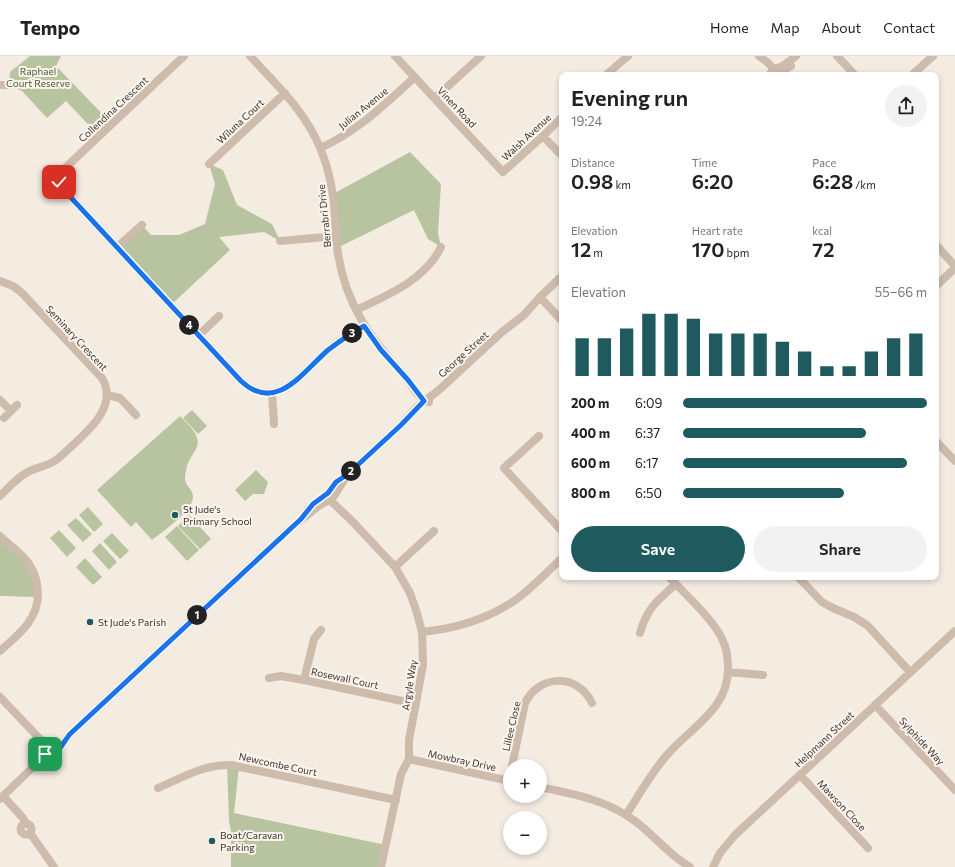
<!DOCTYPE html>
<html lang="en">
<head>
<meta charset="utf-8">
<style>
  body { margin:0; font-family:Commissioner,sans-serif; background:#f2f2f2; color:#222; height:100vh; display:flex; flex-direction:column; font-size:15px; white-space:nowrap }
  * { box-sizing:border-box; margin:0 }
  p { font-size:13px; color:#767676 }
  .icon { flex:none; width:22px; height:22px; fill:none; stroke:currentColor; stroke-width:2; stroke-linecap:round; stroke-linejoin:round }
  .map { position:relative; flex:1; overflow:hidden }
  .panel { position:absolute; left:559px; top:16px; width:380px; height:508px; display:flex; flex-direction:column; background:#fff; border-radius:8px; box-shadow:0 2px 6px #0003 }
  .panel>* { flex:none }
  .controls { position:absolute; left:503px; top:703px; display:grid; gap:8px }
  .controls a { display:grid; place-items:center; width:44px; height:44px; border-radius:50%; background:#fff; box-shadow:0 2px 6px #0003; font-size:20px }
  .pin { position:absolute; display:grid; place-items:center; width:34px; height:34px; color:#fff; margin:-17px; border-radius:8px; box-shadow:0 2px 6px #0006 }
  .km { position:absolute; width:20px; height:20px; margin:-10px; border-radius:50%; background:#222; color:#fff; font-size:11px; line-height:20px; text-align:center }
  .round { display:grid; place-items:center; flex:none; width:42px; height:42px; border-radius:21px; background:#f2f2f2 }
  .head { display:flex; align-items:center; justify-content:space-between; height:68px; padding:0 12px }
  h1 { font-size:22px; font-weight:600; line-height:30px }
  .metrics { display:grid; grid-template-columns:repeat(3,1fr); gap:6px; height:68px; padding:4px 12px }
  .metrics div { display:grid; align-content:center }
  .metrics b { font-size:20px; font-weight:600 }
  .metrics small { font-size:11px; font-weight:400 }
  .metrics p { font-size:11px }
  .chart { height:112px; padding:8px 12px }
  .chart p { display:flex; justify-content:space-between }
  .chart svg { width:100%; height:72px; margin-top:4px; stroke:#1f5a5e; stroke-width:6 }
  .action { display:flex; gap:8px; margin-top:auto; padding:8px 12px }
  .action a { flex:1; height:46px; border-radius:24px; background:#1f5a5e; color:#fff; font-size:16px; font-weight:600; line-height:46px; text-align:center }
  .action a+a { background:#f2f2f2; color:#222 }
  ul { padding:0 12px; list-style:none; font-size:13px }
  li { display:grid; grid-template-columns:64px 48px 1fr; align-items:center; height:30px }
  li i { height:10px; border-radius:5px; background:#1f5a5e }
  header { display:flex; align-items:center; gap:24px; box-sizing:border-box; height:56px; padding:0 20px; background:#fff; border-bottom:1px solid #e0e0e0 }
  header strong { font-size:19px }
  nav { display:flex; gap:22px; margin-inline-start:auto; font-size:14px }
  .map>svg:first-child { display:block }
</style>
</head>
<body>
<header>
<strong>Tempo</strong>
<nav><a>Home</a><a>Map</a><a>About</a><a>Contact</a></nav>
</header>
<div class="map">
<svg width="955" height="811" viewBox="0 0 955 811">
  <rect width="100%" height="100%" fill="#f4ebe1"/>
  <path fill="#b8c4a0" d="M30,0H61L56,10L112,68L99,80L66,45L47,62L22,35L9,29L10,16Z
    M410,96L441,128L438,177L441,191L428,183L414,154L337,192L333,138Z
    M209,108L223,114L237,149L272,168L280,185L264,176L219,181L230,194L171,249L117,191L142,169L151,179H179L205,168L215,128Z
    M192,354L207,370L198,378L183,362Z
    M180,360C188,369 203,380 196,393C192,400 187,406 186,415C182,431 191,429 193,440C194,454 162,476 152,484L136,466L131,471L97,434Z
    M256,414L268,426L264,438H253L245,445L235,434Z
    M88,451L103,468L94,476L79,459Z
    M189,459L211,483L200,493L178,470Z
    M76,462L92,478L83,486L67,469Z
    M177,470L199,494L187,505L165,481Z
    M59,474L76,492L67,501L50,482Z
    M112,477L129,495L120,503L103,485Z
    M0,480L26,504L38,541L0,540Z
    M100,487L117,506L109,514L92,495Z
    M85,502L102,521L93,529L76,511Z
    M227,709L239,710L234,757L386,789L381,811H231V775L229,765Z"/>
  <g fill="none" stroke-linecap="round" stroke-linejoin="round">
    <path stroke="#cdbbac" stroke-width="8" d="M250,0C277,29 306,56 321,94C330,116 334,138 335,162C336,174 336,186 338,198C346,248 370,282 403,318C411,327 417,343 429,346
      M395,0L503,116L543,80L562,61
      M759,0C766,5 773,10 776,18
      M837,0L855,19
      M606,19L628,0
      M769,19L774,13L783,10L796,0
      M777,19L791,10
      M912,19L933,0
      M0,29H9
      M435,42L481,0
      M543,80L562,100
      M320,92C357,76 385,48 415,21
      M209,108L285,37
      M52,123L59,124L63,133L241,325C277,357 303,316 328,294C339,285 351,277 364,270
      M59,124L63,114L184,0
      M280,185L336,180
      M936,189L955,210
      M117,191L142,169
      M0,225L13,230L21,236L102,322C118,349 90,373 73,389C66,395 59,403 51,407C43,411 34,412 26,417C16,423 8,432 0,440
      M936,230L955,212
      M540,241L562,265
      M356,254C388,239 425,224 441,191
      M199,279L219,260
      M272,337L274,368
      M107,339L120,342L136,359
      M0,344L11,355
      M4,362L17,349
      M539,380L504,412L562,475
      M936,385L955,405
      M328,437L330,444L354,467L395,511L410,537L417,557L422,576L423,609L409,684V703L401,718L381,811
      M308,453L328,437L336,426L348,418L401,369L417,351L439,334L502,276L524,259L540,241L562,220
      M0,480C9,489 22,497 29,508C35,517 38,527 38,538C38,564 18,579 0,595
      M395,511L434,475
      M798,521L822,546L833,552L854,561L867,569L910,616
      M422,576C454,573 487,563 514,545C531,533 546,517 562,502
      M640,577C647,552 657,545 676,528
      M728,616L763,619
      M269,622L281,620L304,624L416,648
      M304,624L314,583L321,574
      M0,641L39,682L48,689
      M875,649L955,734
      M44 695a6 6 0 1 1 12 0a6 6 0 1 1-12 0Z
      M57,695L70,678L290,473L320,449L332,443L348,418
      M409,703L510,725
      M512,710L525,647C539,618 578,617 592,647
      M800,719L868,792
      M540,731C574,738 607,744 635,765C655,780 669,799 690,811
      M158,732C182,722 204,708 231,709L396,744
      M3,740L23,762L26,768
      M0,743L33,711L50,701
      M626,759C639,739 651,717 667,699C690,672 729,653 728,612C728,602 727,592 722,583C714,564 684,537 669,521
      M20.5 773a5.5 5.5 0 1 1 11 0a5.5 5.5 0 1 1-11 0Z
      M30,777L54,811
      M713,811L720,797L735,779L955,575"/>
  </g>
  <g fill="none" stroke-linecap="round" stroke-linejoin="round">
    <defs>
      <path id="route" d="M45,698L50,701C56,700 65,684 70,678L301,463L313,448L328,437L336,426L348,418L401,369L424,345L408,324L381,294L364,270C351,277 340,285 328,294C303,316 276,358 241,325L63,133L59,126"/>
    </defs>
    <use href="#route" stroke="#fff" stroke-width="8"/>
    <use href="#route" stroke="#1a73e8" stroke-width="5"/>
  </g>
  <g fill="#1f5a5e" stroke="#fbf5ee" stroke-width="1.5">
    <circle cx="175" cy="459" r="4"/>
    <circle cx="90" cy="566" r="4"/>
    <circle cx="212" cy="785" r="4"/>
  </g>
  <g text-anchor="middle" stroke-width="4" stroke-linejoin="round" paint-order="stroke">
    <g font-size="10" fill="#4a5a2e" stroke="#fbf5ee">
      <text x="38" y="19">Raphael<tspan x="38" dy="12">Court Reserve</tspan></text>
    </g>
    <g font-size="10" fill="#3b302b" stroke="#fbf5ee">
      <text transform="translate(457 51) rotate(47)" y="4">Vinen Road</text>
      <text transform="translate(363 52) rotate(-39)" y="4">Julian Avenue</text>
      <text transform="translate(113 53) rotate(-43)" y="4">Collendina Crescent</text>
      <text transform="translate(240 65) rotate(-43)" y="4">Wiluna Court</text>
      <text transform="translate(526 81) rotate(-43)" y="4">Walsh Avenue</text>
      <text transform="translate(324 160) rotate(-96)" y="4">Berrabri Drive</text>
      <text transform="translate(77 282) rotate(47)" y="4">Seminary Crescent</text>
      <text transform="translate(463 298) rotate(-42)" y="4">George Street</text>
      <text transform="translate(345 622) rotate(12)" y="4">Rosewall Court</text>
      <text transform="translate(409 629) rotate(-81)" y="4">Argyle Way</text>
      <text transform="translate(511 670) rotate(-77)" y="4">Lillee Close</text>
      <text transform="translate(824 683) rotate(-43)" y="4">Helpmann Street</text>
      <text transform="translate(922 685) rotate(47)" y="4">Sylphide Way</text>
      <text transform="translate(462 704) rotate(12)" y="4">Mowbray Drive</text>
      <text transform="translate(278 708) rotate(12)" y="4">Newcombe Court</text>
      <text transform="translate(842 749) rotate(47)" y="4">Mawson Close</text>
    </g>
    <g font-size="10" fill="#3b302b" stroke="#fbf5ee" text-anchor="start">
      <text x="183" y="457">St Jude's<tspan x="183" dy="12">Primary School</tspan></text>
      <text x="98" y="570">St Jude's Parish</text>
      <text x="220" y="783">Boat/Caravan<tspan x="220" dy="12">Parking</tspan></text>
    </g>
  </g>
</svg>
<div class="controls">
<a>+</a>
<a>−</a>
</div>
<div class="pin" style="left:45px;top:698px;background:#1e9e55"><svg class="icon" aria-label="arrive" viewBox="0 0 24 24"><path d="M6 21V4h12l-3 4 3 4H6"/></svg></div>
<div class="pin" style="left:59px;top:126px;background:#d93025"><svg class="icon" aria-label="check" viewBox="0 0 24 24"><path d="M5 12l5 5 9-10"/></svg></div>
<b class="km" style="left:197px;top:559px">1</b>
<b class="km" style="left:351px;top:415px">2</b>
<b class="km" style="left:352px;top:277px">3</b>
<b class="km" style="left:189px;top:269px">4</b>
<section class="panel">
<div class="head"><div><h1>Evening run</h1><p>19:24</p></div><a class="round"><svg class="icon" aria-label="share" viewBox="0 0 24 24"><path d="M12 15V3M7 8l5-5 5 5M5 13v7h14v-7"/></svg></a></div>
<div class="metrics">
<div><p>Distance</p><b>0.98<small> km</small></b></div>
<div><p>Time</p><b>6:20</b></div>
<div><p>Pace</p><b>6:28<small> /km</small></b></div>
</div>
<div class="metrics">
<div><p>Elevation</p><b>12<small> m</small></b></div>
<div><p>Heart rate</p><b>170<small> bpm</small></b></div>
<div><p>kcal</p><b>72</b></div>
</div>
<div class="chart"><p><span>Elevation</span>55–66 m</p>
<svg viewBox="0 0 160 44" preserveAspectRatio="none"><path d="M5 44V21M15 44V21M25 44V15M35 44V6M45 44V6M55 44V9M65 44V18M75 44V18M85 44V18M95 44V23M105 44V29M115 44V38M125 44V38M135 44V29M145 44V21M155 44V18"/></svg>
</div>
<ul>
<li><b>200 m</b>6:09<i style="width:100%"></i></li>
<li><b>400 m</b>6:37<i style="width:75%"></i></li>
<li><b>600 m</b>6:17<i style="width:92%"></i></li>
<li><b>800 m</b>6:50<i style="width:66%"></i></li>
</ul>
<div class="action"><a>Save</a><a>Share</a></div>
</section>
</div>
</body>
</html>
